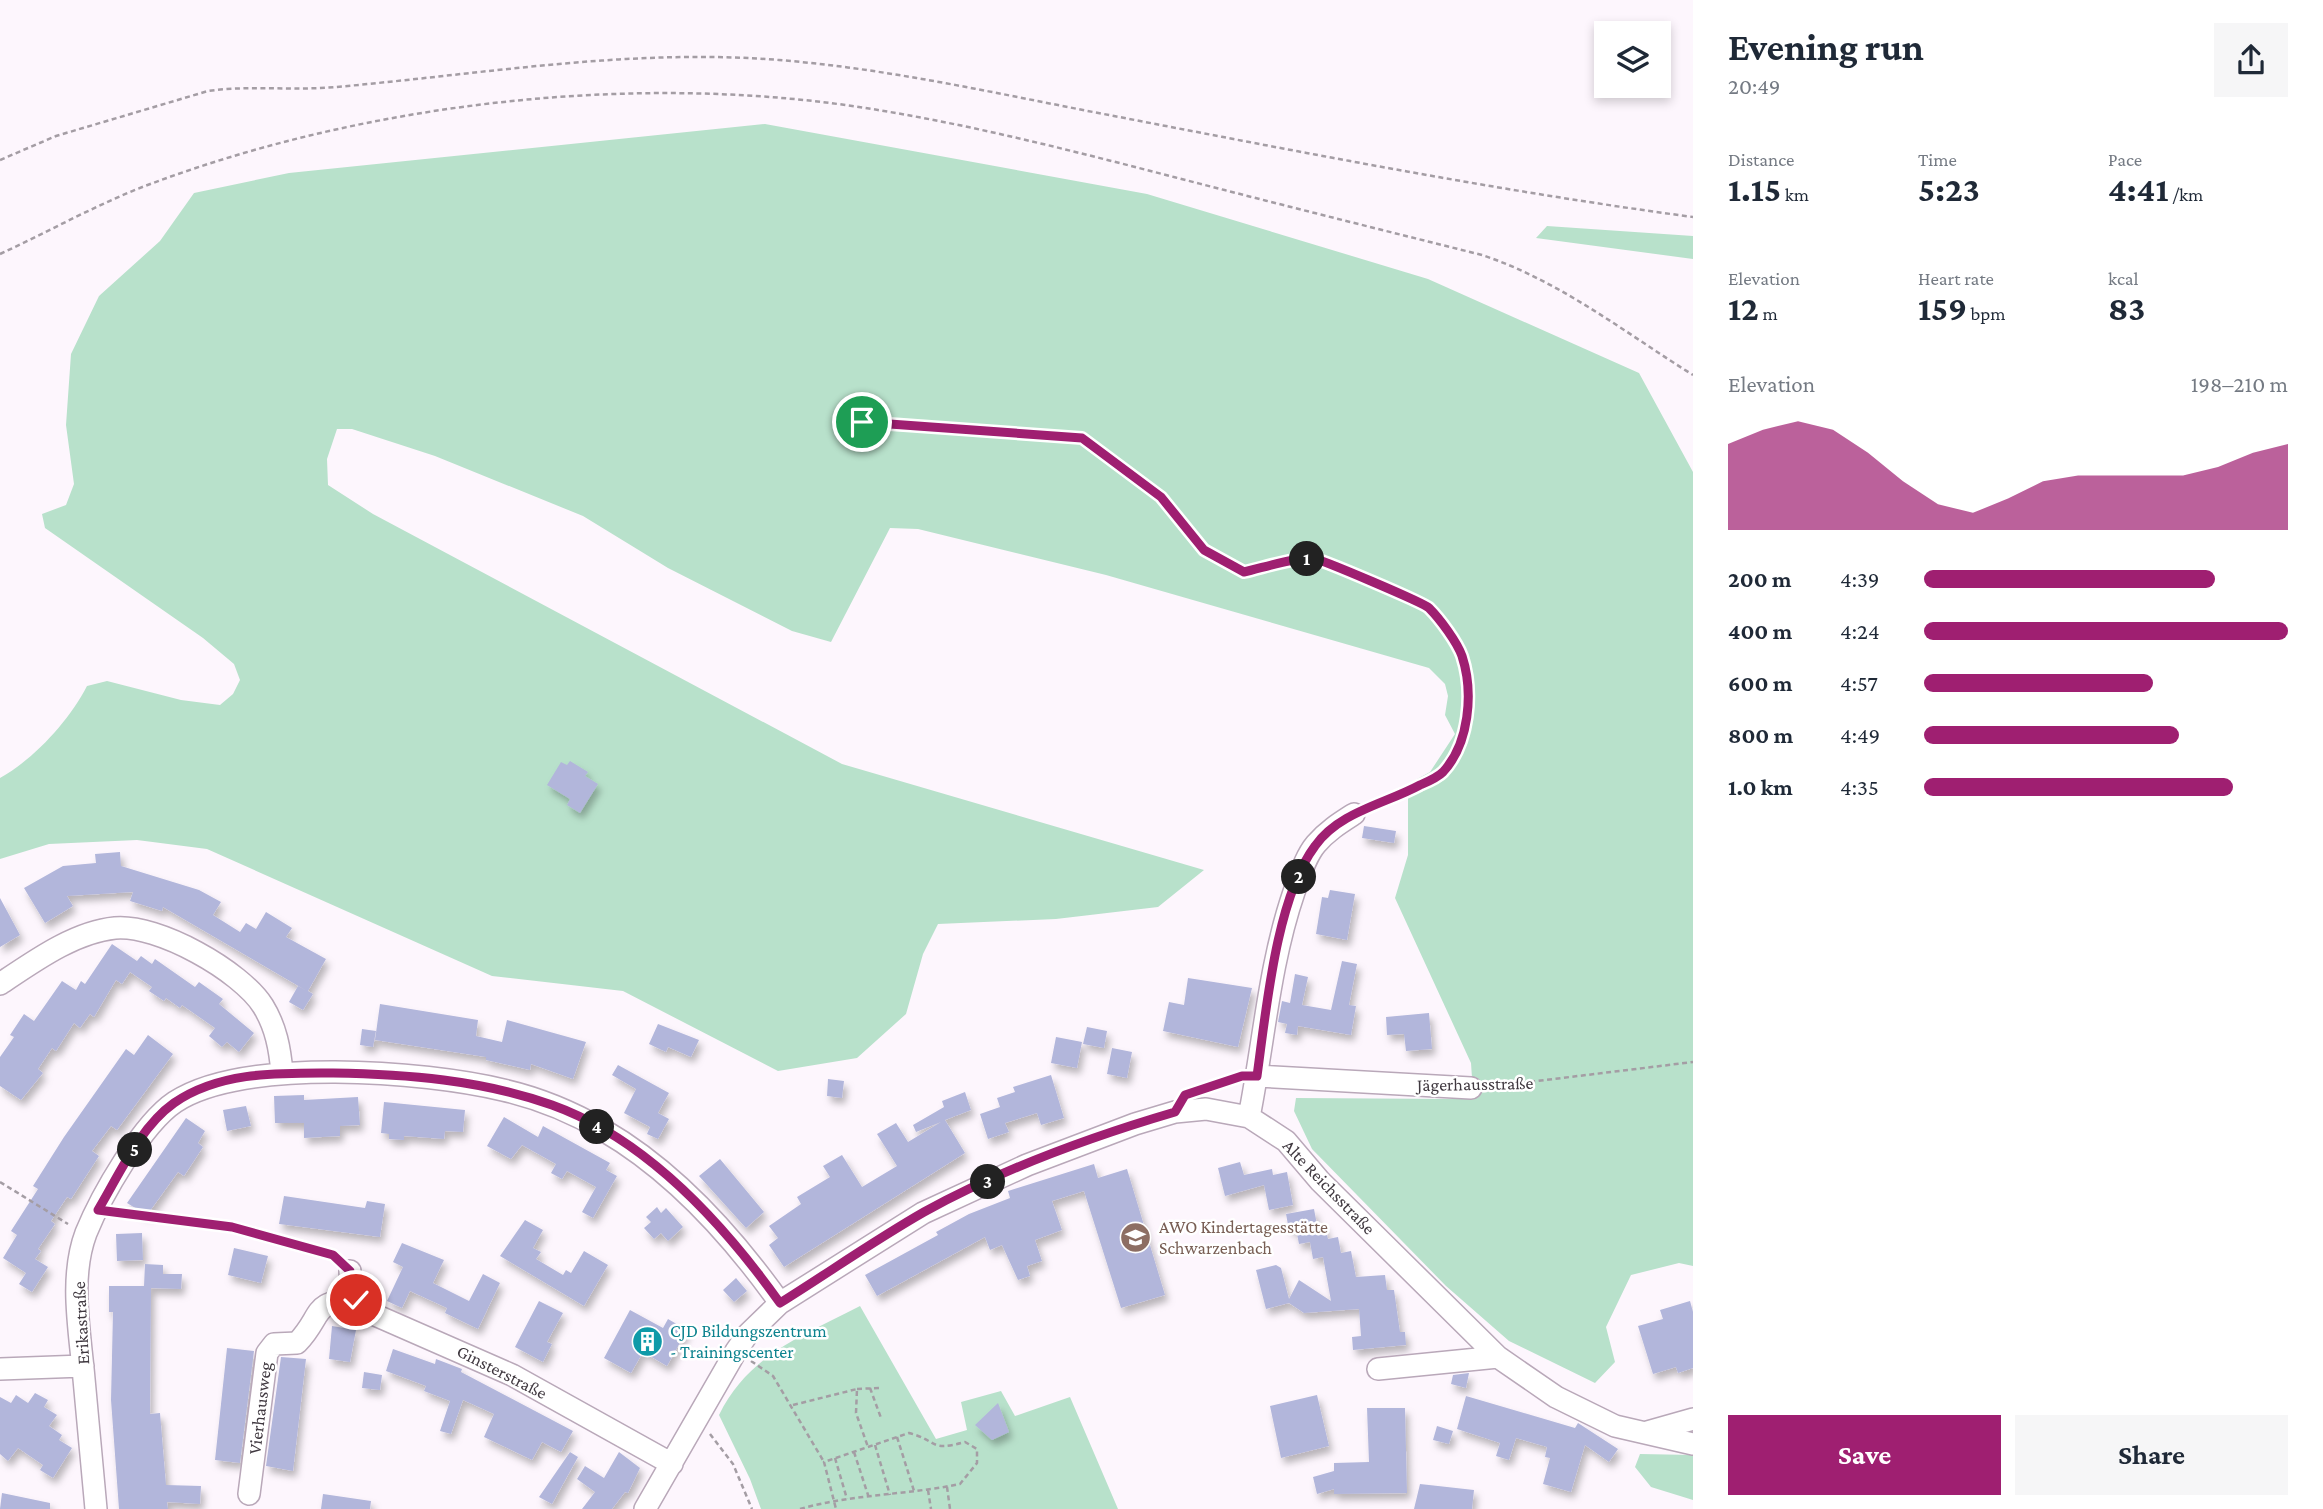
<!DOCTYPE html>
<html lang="en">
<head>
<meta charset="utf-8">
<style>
  body { margin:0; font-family:"Crimson Pro",serif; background:#f6f6f7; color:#1f2937; height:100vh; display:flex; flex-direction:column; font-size:26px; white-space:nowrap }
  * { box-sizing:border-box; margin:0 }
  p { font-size:23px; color:#747a83 }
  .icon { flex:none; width:38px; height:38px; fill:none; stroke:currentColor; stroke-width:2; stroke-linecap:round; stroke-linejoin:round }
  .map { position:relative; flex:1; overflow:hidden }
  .drawer { display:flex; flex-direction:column; background:#fff; width:630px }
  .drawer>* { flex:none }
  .tools { position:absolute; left:1594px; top:21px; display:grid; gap:14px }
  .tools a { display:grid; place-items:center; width:77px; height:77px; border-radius:0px; background:#fff; box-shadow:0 4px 10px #0003; font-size:35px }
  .pin { position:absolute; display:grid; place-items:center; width:60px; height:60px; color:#fff; margin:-30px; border:4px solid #fff; border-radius:50%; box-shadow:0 2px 7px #0007 }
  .km { position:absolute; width:35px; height:35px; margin:-18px; border-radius:50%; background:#222; color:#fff; font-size:19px; line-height:35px; text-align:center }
  .round { display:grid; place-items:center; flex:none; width:74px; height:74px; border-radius:0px; background:#f6f6f7 }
  .headline { display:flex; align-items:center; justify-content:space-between; height:119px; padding:0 35px }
  h1 { font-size:38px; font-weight:700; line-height:52px }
  .stats { display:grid; grid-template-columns:repeat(3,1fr); gap:10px; height:119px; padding:7px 35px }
  .stats div { display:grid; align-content:center }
  .stats b { font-size:35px; font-weight:700 }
  .stats small { font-size:19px; font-weight:400 }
  .stats p { font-size:19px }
  .chart { height:196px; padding:14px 35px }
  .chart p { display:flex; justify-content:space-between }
  .chart svg { width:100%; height:126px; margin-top:7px; fill:#9f1f71; opacity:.7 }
  .cta { display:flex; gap:14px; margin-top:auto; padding:14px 35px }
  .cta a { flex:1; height:80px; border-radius:0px; background:#9f1f71; color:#fff; font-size:28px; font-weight:700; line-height:80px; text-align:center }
  .cta a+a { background:#f6f6f7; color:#1f2937 }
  ul { padding:0 35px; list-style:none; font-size:23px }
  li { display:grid; grid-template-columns:112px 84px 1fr; align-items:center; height:52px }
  li i { height:18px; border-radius:9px; background:#9f1f71 }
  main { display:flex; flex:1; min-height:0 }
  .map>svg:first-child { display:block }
</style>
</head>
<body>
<main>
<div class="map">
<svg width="1693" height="1509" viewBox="0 0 1693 1509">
  <defs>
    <filter id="shadow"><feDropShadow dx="3.5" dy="6" stdDeviation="3.5" flood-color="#0004"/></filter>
  </defs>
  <rect width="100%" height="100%" fill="#fdf6fd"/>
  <path fill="#b8e1cb" d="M765,124L1147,194L1428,279L1639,373L1693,472V1266L1679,1263L1631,1275L1606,1327L1615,1362L1595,1383L1509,1341L1446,1286L1312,1149L1294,1111L1296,1098L1455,1099L1473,1093L1471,1063L1395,898L1408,855V784L1430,772L1455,734L1445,715L1448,696L1445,684L1429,668L1106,575L918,529L890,528L831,642L792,631L668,568L583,516L435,456L352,429H337L327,459L328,485L373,514L842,764L1204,870L1158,907L1056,919L938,924L923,954L906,1014L857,1058L778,1071L623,991L492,976L207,849L137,840L49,844L0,859V778C34,759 69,721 87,686L107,681L181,700L220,705L233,694L240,680L234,664L203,638L45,528L42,514L66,505L74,484L66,425L71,354L99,296L160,241L194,193L289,173Z
    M1547,226L1693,236V259L1536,238Z
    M860,1306L936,1439L967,1430L961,1402L1001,1391L1015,1416L1070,1397L1118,1509H761L750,1479L719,1415C749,1354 803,1336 860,1306Z
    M1640,1454L1693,1455V1500L1651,1487L1635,1467Z"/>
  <path fill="#b2b6db" filter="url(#shadow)" d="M570,761L588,772L585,776L598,784L580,813L567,805L570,799L547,785L561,762L567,765Z
    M1364,826L1396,831L1394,843L1362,838Z
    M120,852L121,866L199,890L221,902L213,915L240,932L246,923L256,929L266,912L292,928L286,937L326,959L308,991L313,994L303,1010L289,1002L298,986L307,991L163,907L162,911L130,901L133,892L67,896L73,906L45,923L24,888L63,866L96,863L95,854Z
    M1330,890L1355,894L1347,940L1316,934L1322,897L1328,898Z
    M0,898L20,935L0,947Z
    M112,944L137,961L141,956L152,964L155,959L195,987L199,982L223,999L219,1004L254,1033L239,1052L227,1042L222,1047L209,1036L215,1028L182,1005L180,1008L166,998L164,1001L149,991L152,987L130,972L122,984L116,980L94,1017L90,1014L80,1028L74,1023L56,1051L52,1048L38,1069L43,1073L21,1100L0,1086V1057L14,1037L10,1035L24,1014L34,1021L62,981L76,990L81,981L85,984Z
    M1342,961L1357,964L1349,1005L1356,1006L1351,1035L1298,1026L1297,1035L1285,1033L1287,1024L1278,1022L1282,1001L1290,1003L1295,974L1308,977L1302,1005L1331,1010Z
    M1188,978L1252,988L1238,1047L1163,1031L1169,1002L1184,1005Z
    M380,1004L478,1020L476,1036L502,1042L507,1020L586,1042L573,1079L531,1064L530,1070L486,1060V1057L375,1040Z
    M1429,1013L1432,1049L1406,1051L1404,1034L1387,1035L1386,1017Z
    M658,1024L699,1040L691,1057L668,1047L666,1052L649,1044Z
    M1087,1027L1107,1031L1104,1048L1083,1044Z
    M362,1029L376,1031L373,1047L360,1045Z
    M148,1035L173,1054L117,1130L111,1126L92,1151L99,1156L71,1199L67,1197L51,1221L55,1224L38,1249L41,1251L35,1259L48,1267L32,1292L19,1284L26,1273L3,1258L17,1235L11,1231L38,1189L33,1186L64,1137L126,1049L134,1055Z
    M1056,1037L1082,1042L1077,1068L1051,1063Z
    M1112,1048L1132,1052L1127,1078L1107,1074Z
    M618,1065L669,1093L658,1113L669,1119L658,1139L647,1134L650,1127L624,1113L636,1089L612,1075Z
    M1051,1075L1064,1118L1041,1125L1037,1113L1005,1123L1009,1132L988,1139L980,1114L1000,1107L997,1098L1015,1092L1013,1087Z
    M828,1079L844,1081L842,1098L827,1096Z
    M965,1092L971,1110L945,1120L965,1153L784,1267L769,1245L778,1238L769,1226L801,1204L797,1197L830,1177L823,1166L842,1155L862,1187L897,1166L877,1134L896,1123L908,1142L941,1122L916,1132L913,1125L944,1107L942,1101Z
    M304,1095V1100L358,1097L360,1125L340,1126V1136L304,1138V1123H275L274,1096Z
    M384,1102L465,1110L463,1132L445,1131L444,1139L404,1136V1140L389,1139V1134L381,1133Z
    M246,1106L251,1126L227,1131L223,1110Z
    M504,1117L538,1137L543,1126L610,1163L606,1170L617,1176L593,1218L582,1212L596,1187L567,1171L562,1179L551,1173L556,1164L522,1145L511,1159L487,1146Z
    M186,1118L205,1131L198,1143L203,1147L184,1176L178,1172L147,1215L127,1203Z
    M720,1159L764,1212L746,1228L699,1176Z
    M1240,1162L1244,1175L1272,1169L1273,1175L1287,1172L1293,1205L1269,1210L1264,1185L1225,1196L1218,1168Z
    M1094,1164L1098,1178L1127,1169L1165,1295L1121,1308L1084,1191L1052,1201L1062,1230L1035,1240L1042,1261L1027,1266L1030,1276L1018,1280L1002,1245L990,1250L985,1237L877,1296L865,1275L938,1235L936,1232L969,1214L1010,1198L1008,1191Z
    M284,1196L365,1208L367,1201L385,1204L380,1237L279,1224Z
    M657,1207L661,1213L666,1208L683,1227L668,1241L661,1233L654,1239L644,1228L651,1222L646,1217Z
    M1314,1209L1317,1225L1324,1223L1328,1239L1338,1237L1341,1253L1351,1251L1356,1277L1385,1275L1387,1290H1394L1400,1332H1405L1406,1345L1353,1350L1352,1337L1361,1336L1359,1309L1304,1313L1289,1303L1266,1309L1256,1270L1276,1265L1281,1268L1289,1299L1299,1280L1331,1301L1323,1257L1313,1259L1310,1242L1299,1244L1296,1229L1289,1230L1286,1214Z
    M525,1220L543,1230L533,1248L541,1252L536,1259L563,1275L566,1270L571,1273L584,1251L608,1265L584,1306L500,1256Z
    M142,1233L143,1260L117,1261L116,1234Z
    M402,1243L444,1260L433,1283L469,1301L483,1274L500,1283L478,1329L445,1313L447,1308L410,1291L402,1308L387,1301L403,1267L393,1262Z
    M234,1248L268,1256L261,1283L228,1275Z
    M145,1264L163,1265V1274H182L181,1289L151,1288L150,1414L160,1413L166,1485L201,1486L200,1504L167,1502L168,1509H119L111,1400L113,1312H109V1286H144Z
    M736,1278L747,1291L734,1302L723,1290Z
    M539,1301L563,1313L547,1342L552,1344L543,1362L515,1347Z
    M1690,1301L1693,1312V1368L1678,1373L1676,1367L1653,1374L1638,1326L1663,1319L1660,1310Z
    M630,1310L663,1328L668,1319L687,1330L667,1366L643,1352L631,1373L604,1358Z
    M332,1326L356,1330L350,1362L329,1359Z
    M227,1348L254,1351L240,1463L215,1460Z
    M393,1349L435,1364L436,1359L462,1369L461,1372L573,1431L561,1452L542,1442L532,1460L484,1437L494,1414L463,1400L451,1434L440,1431L450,1401L424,1391L426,1386L386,1371Z
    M281,1357L306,1359L293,1471L266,1466Z
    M364,1372L382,1375L380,1390L362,1388Z
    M1469,1373L1466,1388L1451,1384L1453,1375Z
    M35,1393L48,1400L44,1407L57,1415L49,1426L62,1435L59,1440L72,1448L53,1478L40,1470L43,1465L18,1448L8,1461L0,1454V1397L11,1403L16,1395L28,1403Z
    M1317,1395L1329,1446L1281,1458L1270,1406Z
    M1466,1396L1575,1428L1578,1423L1618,1449L1609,1462L1585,1445L1571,1492L1543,1484L1550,1458L1545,1457L1547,1447L1516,1438L1509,1460L1496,1456L1500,1443L1457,1429Z
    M998,1403L1009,1432L992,1440L975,1425Z
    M1367,1408H1405L1407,1493L1334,1494V1489L1317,1494L1313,1477L1334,1471V1463L1369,1462Z
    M1437,1426L1453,1431L1449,1444L1433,1440Z
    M570,1452L578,1457L552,1504L539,1497Z
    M619,1452L640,1468L628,1493L625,1492L612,1509H582L595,1492L577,1479L585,1466L604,1478Z
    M1420,1484L1474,1490L1472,1509H1414Z
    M2,1493L50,1503V1509H0Z
    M323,1494L371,1501L370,1509H321Z"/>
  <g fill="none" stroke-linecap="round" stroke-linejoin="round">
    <defs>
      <path id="minor" d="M0,984C33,962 74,932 115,928C158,924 241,971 263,1006C276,1027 280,1049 282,1073
        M1257,1076L1471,1088
        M1249,1117C1264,1042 1269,965 1294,892C1300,876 1305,857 1316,844C1327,831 1340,823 1354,814
        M350,1271L351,1289L366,1311L512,1375L672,1464
        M0,1369L83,1366
        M1378,1369L1498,1357
        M1647,1432L1693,1419
        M249,1494L267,1353L274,1344L297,1343C324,1315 310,1301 356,1300
        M96,1509C92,1466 88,1422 84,1379C80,1332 69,1278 86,1233C101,1196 142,1124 175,1102C244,1057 424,1071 503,1090C538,1098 572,1112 603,1130C674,1171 733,1237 780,1303
        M645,1509L736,1351L747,1335L780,1303L923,1213L1027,1165L1135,1124L1175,1112L1206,1109L1249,1117L1286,1141L1320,1181L1498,1357L1556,1397L1615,1426L1693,1444"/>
    </defs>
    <use href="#minor" stroke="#b9a8b9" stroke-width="24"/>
    <path stroke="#a49da4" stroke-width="2.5" stroke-dasharray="5 3.5" stroke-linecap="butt" d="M0,160L56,136L208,91C250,85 293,91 336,87C484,74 630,48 779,60C892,69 1003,95 1114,116C1306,153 1498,191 1693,217
      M0,254C50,231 101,202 153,183C374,101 645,71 878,110C976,126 1073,151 1170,176C1274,203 1378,229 1482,255C1560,281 1624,332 1693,375
      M862,422L1082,437L1161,497L1204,550L1244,572L1312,558L1428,606L1462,656L1469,706L1461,744L1442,773L1370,808
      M1488,1087L1693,1062
      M1203,1089L1236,1078
      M0,1182L68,1224
      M115,1212L232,1227L333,1255L337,1258
      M751,1361L773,1376L824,1462
      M870,1388L881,1418
      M857,1389L879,1388
      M793,1405L857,1389L856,1413L868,1447
      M710,1434L733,1464L752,1509
      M897,1437L914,1491
      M875,1445L890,1495
      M854,1452L869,1498
      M835,1458L847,1499
      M947,1487L950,1509
      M928,1490L931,1509
      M800,1509C852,1494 907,1495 960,1484L977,1463V1449L965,1442C929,1452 939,1441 909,1433L824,1462L836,1509"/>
    <use href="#minor" stroke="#fff" stroke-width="21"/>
  </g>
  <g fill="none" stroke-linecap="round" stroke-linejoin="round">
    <defs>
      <path id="route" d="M356,1300L351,1289L350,1271L333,1255L232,1227L98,1210C119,1175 140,1127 174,1103C220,1071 279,1073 333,1073C406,1074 482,1080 552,1105C647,1139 723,1223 780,1303C828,1273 875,1240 924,1212C1002,1169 1090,1137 1175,1112L1185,1095L1242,1076H1257C1266,1012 1276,898 1315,846C1339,812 1385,804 1420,785C1427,782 1437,778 1443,772C1469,744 1474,693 1462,656C1457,642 1440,619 1429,608C1424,603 1321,559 1312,558C1295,557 1262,568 1244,572L1204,550L1161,497L1082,438L862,422"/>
    </defs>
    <use href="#route" stroke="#fff" stroke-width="14"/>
    <use href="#route" stroke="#9f1f71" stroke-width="9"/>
  </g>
  <defs>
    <symbol id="school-disc" viewBox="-11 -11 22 22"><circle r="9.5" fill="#8d6e63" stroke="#fff"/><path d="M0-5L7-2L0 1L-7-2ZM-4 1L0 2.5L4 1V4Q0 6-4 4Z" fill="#fff"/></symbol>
    <symbol id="building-disc" viewBox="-11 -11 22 22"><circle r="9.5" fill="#0f9aa8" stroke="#fff"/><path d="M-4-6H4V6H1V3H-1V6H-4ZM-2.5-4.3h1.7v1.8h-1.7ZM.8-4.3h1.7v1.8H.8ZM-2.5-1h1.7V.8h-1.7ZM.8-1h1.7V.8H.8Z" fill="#fff"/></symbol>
  </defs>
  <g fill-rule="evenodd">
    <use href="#school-disc" x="1118" y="1220" width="35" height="35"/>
    <use href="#building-disc" x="630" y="1324" width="35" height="35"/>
  </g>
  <g text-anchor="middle" stroke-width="5" stroke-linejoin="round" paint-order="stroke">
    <g font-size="18" fill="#403940" stroke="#fff">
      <text transform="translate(1475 1084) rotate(-1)" y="6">Jägerhausstraße</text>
      <text transform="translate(1329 1187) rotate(46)" y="6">Alte Reichsstraße</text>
      <text transform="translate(81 1323) rotate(-93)" y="6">Erikastraße</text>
      <text transform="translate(502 1372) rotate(27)" y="6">Ginsterstraße</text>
      <text transform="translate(260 1408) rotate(-83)" y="6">Vierhausweg</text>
    </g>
    <g font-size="18" fill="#785e54" stroke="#fff" text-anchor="start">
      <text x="1159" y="1233">AWO Kindertagesstätte<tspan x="1159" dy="21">Schwarzenbach</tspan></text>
    </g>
    <g font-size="18" fill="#0d838f" stroke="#fff" text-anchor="start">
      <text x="670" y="1337">CJD Bildungszentrum<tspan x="670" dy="21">- Trainingscenter</tspan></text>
    </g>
  </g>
</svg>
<div class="tools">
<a><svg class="icon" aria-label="layers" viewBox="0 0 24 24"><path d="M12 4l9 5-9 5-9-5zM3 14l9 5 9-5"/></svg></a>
</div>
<div class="pin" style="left:862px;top:422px;background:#1e9e55"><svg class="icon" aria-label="arrive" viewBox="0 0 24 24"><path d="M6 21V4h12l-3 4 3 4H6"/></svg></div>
<div class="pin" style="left:356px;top:1300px;background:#d93025"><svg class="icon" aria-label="check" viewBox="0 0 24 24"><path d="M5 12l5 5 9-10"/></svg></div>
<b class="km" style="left:1307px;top:559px">1</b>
<b class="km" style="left:1299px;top:877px">2</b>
<b class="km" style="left:988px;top:1182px">3</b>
<b class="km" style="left:597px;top:1127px">4</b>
<b class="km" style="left:135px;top:1150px">5</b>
</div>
<section class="drawer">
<div class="headline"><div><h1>Evening run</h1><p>20:49</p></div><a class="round"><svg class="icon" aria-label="share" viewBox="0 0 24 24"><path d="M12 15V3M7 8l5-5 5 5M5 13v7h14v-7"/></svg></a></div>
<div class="stats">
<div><p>Distance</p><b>1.15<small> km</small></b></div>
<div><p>Time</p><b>5:23</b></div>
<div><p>Pace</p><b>4:41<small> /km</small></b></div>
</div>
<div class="stats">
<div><p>Elevation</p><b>12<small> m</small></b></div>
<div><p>Heart rate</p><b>159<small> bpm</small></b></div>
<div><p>kcal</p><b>83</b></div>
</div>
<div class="chart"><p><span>Elevation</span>198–210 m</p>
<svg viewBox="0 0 160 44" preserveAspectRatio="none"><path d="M0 44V14L10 9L20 6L30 9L40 17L50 27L60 35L70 38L80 33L90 27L100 25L110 25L120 25L130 25L140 22L150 17L160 14V44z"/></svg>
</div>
<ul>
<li><b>200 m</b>4:39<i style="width:80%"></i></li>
<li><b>400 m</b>4:24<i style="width:100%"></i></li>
<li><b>600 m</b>4:57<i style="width:63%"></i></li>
<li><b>800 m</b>4:49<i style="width:70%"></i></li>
<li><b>1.0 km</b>4:35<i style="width:85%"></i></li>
</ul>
<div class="cta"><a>Save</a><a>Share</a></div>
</section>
</main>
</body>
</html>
